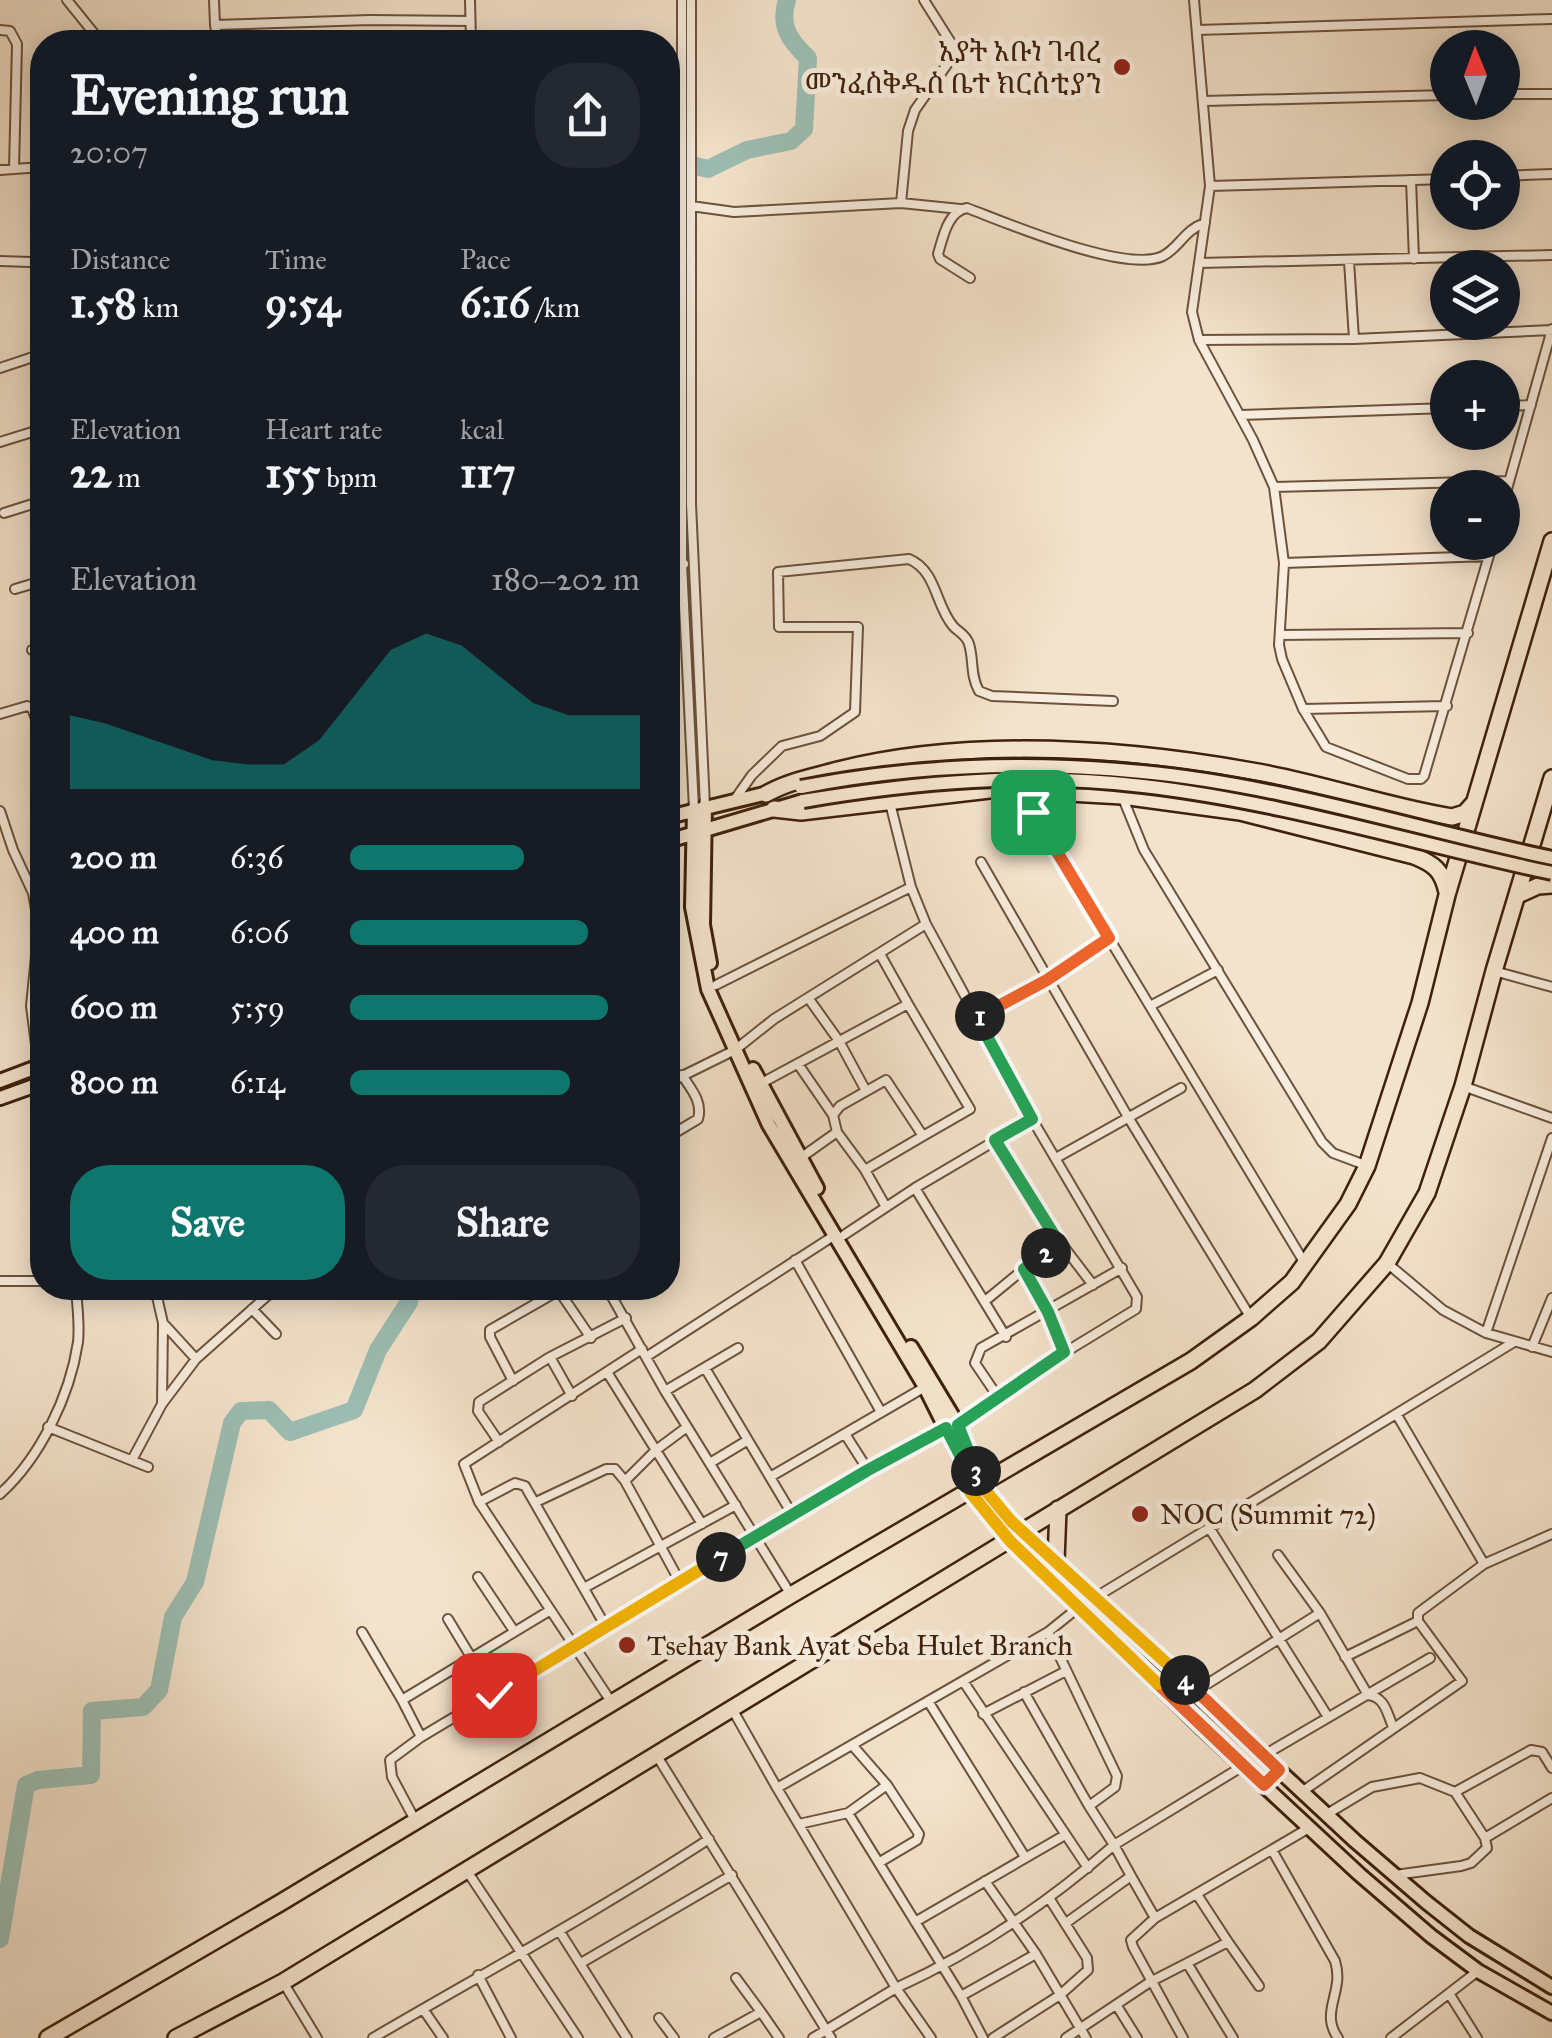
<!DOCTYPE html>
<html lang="en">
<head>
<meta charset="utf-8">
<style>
  body { margin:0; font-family:"IM FELL Great Primer","Noto Serif Ethiopic",serif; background:#242831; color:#f1f3f6; height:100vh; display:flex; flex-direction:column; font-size:38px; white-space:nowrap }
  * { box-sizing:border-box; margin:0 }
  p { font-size:32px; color:#9ea1a6 }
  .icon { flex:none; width:55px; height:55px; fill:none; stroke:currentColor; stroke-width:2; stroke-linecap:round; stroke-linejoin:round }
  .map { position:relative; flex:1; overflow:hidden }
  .panel { position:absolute; left:30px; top:30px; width:650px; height:1270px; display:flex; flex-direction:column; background:#171b24; border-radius:40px; box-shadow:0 5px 25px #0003 }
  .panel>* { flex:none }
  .needle { width:65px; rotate:359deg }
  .buttons { position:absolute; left:1430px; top:30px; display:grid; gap:20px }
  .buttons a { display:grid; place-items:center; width:90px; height:90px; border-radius:50%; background:#171b24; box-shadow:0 5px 25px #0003; font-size:50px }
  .pin { position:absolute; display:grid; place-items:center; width:85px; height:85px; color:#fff; margin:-42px; border-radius:20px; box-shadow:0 5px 15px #0006 }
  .km { position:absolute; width:50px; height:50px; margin:-25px; border-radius:50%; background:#222; color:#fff; font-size:28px; line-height:50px; text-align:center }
  .round { display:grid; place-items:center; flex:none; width:105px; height:105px; border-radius:40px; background:#242831 }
  .summary { display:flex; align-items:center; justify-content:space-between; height:170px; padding:0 40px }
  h1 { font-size:55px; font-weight:700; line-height:75px }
  .figures { display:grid; grid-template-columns:repeat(3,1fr); gap:15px; height:170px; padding:10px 40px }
  .figures div { display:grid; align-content:center }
  .figures b { font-size:42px; font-weight:700 }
  .figures small { font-size:28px; font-weight:400 }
  .figures p { font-size:28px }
  .chart { height:280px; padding:20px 40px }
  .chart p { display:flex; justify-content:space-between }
  .chart svg { width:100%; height:180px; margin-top:10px; fill:#0f766e; opacity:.7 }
  .button { display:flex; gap:20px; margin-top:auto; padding:20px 40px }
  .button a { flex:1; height:115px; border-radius:40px; background:#0f766e; color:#fff; font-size:40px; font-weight:700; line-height:115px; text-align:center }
  .button a+a { background:#242831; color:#f1f3f6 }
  ul { padding:0 40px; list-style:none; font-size:32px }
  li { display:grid; grid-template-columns:160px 120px 1fr; align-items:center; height:75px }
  li i { height:25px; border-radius:12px; background:#0f766e }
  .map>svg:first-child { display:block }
</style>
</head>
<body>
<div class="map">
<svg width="1552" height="2038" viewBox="0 0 1552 2038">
  <rect width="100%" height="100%" fill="#f4e3cc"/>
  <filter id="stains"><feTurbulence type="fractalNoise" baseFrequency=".002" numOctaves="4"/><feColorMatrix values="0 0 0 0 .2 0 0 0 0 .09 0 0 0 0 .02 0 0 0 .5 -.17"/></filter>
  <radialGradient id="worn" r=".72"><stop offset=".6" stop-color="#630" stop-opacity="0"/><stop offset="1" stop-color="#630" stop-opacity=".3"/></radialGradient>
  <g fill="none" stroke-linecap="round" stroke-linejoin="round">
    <path stroke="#9cbeb4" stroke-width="18" d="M668,159L708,169L747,150L791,141L804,129L808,58C789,40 779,26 787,0
      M0,1939L26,1785L38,1780L91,1775L92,1711L143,1707L159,1690L173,1617L195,1582L232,1423L241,1411L269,1410L290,1432L354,1410L378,1350L409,1302L413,1288"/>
    <defs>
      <path id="street" d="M67,0L101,42
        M214,0L215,25
        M470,0L471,42
        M682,0V564L694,809
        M691,0V504L705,806
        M1194,0L1210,186L1192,312L1199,340L1253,440L1274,487L1284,563L1279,645L1282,659L1303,709L1326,747L1408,779H1421L1424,776L1493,542
        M0,30L10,31L17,44L14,169
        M1197,30L1552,19
        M218,42L215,25L370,20L470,21
        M1502,94H1552
        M1204,101L1448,95
        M0,170L42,167
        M1502,176L1552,174
        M1411,180L1414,259
        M1210,186L1448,179
        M901,203L908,131L915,110L953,56V46L924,0
        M691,206L734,212L901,203L960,209
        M0,261L31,262L42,267
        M1349,261L1354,339
        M1199,263L1552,255
        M970,278L940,259L938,254C943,237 948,211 967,208C1007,223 1126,274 1163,256C1180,247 1184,230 1205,223
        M1199,340L1354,339L1552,330
        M0,368L42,354
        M1502,406L1531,405
        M1240,415L1448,408
        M0,442L42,429
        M1274,487L1509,481
        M1502,507L1552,329
        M4,513L42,501
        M1284,563L1489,556
        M668,564H684
        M15,589L42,581
        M1280,635L1468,633
        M32,650L42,647
        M1303,709L1447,706
        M0,714L27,706L32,708L42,735
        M1122,796L1144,850L1322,1142L1333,1153L1365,1165
        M735,799L752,775L782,746L820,736L855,712L858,627H779L778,572L909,559C937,571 935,605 953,626C958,632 966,634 969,644C974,660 970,675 979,691L992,696L1113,701
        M890,803L911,887L926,924L1032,1119L1137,1297L1136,1309L1064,1353L958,1425
        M0,811L13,850L33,893L39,926L31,1006L42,1091
        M1033,812L1304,1262
        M981,862L1128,1117L1251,1318
        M880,954L908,1004
        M1494,971L1552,987
        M716,985L911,887
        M809,999L839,1041L866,1091
        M1150,1006L1218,970
        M977,1017L1047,980L1109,938
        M798,1064L833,1115
        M668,1083L735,1050L774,1019L926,924
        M760,1084L908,1004L970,1109L923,1136
        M1463,1086L1552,1118
        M668,1137L698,1119C703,1102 691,1089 682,1075
        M995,1141L1038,1213L1093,1285
        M1056,1158L1181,1088
        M799,1159L837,1132L833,1115L840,1106L886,1080L923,1136L865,1170L837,1132
        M865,1170L886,1207
        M915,1188L1006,1337
        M844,1235L915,1188L1032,1119
        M795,1260L881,1412
        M1387,1263L1443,1310L1486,1333L1552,1352
        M1024,1269L1059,1243
        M0,1281H42
        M155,1288L163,1323L196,1359
        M557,1288L591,1338
        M607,1288L665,1391L791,1595
        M985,1301L1024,1269L1048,1312L1064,1353
        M252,1309L276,1334
        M1486,1333L1552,1138
        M1532,1347L1552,1298
        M550,1357L572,1396
        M646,1357L835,1235
        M705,1368L792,1514
        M607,1372L702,1524
        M513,1381L490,1337V1330L558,1291
        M665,1391L738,1348
        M998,1397L975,1363L981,1348L1122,1268
        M162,1404L163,1324
        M48,1427L148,1467
        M845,1434L868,1470
        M499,1442L478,1411L479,1402L550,1357L626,1318
        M132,1460L162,1404L196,1359L276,1288
        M710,1463L748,1440
        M770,1477L925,1387
        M625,1481L656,1450L687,1427
        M0,1494C40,1458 70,1396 78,1342C80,1325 77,1305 76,1288
        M479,1502L515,1483L525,1486L606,1627
        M536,1502L606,1469H615L625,1481L680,1582
        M1210,1529L1328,1717
        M1278,1555L1320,1613L1368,1695C1385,1697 1387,1713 1393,1727
        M1484,1564L1552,1534
        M478,1577L514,1631
        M584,1588L736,1505
        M1096,1597L1514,1342
        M448,1619L494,1695
        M362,1632L402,1700
        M1048,1632L777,1788L896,1988C975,1952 1049,1902 1114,1845L1089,1806L1115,1787L1117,1776L1048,1632L1079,1607
        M1345,1657L1418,1621
        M963,1681L1088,1868
        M1196,1691L1320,1613
        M1024,1692L1089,1806
        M928,1701L1025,1857
        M612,1703L479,1502L464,1464L642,1349
        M731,1707L777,1788
        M983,1714L1066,1671
        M421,1737L402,1700L549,1611
        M853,1746L887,1785L919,1834L917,1840L880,1862
        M1264,1755L1430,1658
        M657,1756L831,2038
        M1303,1791L1462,1681L1418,1621V1613L1484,1564L1397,1415
        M1455,1792L1531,1750L1542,1752L1552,1768
        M848,1813L961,1996L983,2038
        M1327,1814L1372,1787L1420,1778L1455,1792L1485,1838L1487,1848L1471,1863L1461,1866L1395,1875
        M416,1822L392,1777L390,1760L421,1737L868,1470L945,1429
        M799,1824L848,1813L887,1785
        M1485,1838L1552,1798
        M1272,1850L1335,1961C1345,1992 1319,2011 1338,2038
        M467,1871L578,2038
        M1131,1876L1155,1918L1309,1828
        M985,1881L1036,1954L1086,2038
        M1155,1918L1131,1940L1133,1947L1183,2038
        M915,1922L1065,1835
        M1066,1923L1131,1876L1114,1845L1243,1766
        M560,1932L627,2038
        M1228,1942L1259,1986
        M581,1963L732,1875
        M1187,1963L1233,2038
        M478,1975L511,2038
        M736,1978L761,2012
        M283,1982L317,2038
        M1450,1995L1477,2038
        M961,1996L1036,1954
        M1117,2006L1137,2038
        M423,2009L443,2038
        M659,2018L674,2038
        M373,2038C486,1972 600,1910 709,1839
        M714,2038L761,2012L779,2038
        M813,2038L896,1988L931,2038
        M993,2038L1060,1995L1088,1970L1087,1958L1049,1898
        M1066,2038L1150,1982L1228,1942L1198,1896
        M1391,2038L1478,1971"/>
      <path id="primary" d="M705,806L703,925L710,963
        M694,809L692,907L708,989L769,1125L925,1387L964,1465L970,1493L1010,1541L1203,1729L1359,1874L1431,1936L1478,1971L1552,2013
        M668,817L772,792
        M668,841L803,801
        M753,1069L817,1188
        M0,1081L42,1065
        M0,1098L42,1083
        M911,1347L958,1425L981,1485L1011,1521L1355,1841L1426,1902L1469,1936L1552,1987"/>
      <path id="highway" d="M766,794C789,781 813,777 838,770C971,737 1117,747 1252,771C1319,782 1384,806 1452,817L1465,813L1473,804
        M774,809L801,812L998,789L1122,796L1240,812L1414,856C1434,864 1442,870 1447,892
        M1518,895L1538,886L1552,885
        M1056,1561L1058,1509
        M48,2038L280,1903L791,1595L1191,1361L1251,1318L1292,1282L1348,1204L1367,1166L1420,1003L1447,895L1552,541
        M176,2038L283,1982L1255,1390L1319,1341L1387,1263L1427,1193L1463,1086L1494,971L1552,778"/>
    </defs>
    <use href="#street" stroke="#6c523b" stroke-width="12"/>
    <use href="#primary" stroke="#3e210b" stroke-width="18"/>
    <use href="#highway" stroke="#3e210b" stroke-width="20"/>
    <use href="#street" stroke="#f8edde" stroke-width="8"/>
    <use href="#primary" stroke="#f4e3cc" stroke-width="12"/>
    <use href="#highway" stroke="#f4e3cc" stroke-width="15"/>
    <defs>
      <path id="primary-bridge" d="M801,787C913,765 1028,761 1142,772C1281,785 1416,829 1552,858
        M803,801C916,782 1030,772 1143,786C1282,802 1416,844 1552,873"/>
    </defs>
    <use href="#primary-bridge" stroke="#3e210b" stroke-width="18" stroke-linecap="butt"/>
    <use href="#primary-bridge" stroke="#f4e3cc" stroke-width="12"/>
  </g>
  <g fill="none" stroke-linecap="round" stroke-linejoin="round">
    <defs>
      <path id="split-1" d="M980,1016L1047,980L1109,938L1033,812"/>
      <path id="split-2" d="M980,1016L977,1018L1032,1119L995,1140L1059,1243L1046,1253"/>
      <path id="split-3" d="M976,1471L958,1425L1064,1352L1048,1312L1024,1269L1046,1253"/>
      <path id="split-4" d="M976,1471L981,1485L1011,1521L1185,1680"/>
      <path id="split-5" d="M1158,1684L1264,1785L1279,1770L1185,1680"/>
      <path id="split-6" d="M964,1463L970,1492L1010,1541L1158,1684"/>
      <path id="split-7" d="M721,1557L868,1470L946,1428L964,1463"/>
      <path id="split-8" d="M494,1695L721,1557"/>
    </defs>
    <use href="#split-1" stroke="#fff" stroke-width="20"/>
    <use href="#split-2" stroke="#fff" stroke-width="20"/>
    <use href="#split-3" stroke="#fff" stroke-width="20"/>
    <use href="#split-4" stroke="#fff" stroke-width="20"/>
    <use href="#split-5" stroke="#fff" stroke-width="20"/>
    <use href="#split-6" stroke="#fff" stroke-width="20"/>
    <use href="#split-7" stroke="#fff" stroke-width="20"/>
    <use href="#split-8" stroke="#fff" stroke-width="20"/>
    <use href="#split-1" stroke="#f0652b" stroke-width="12"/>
    <use href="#split-2" stroke="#22a559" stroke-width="12"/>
    <use href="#split-3" stroke="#22a559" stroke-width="12"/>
    <use href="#split-4" stroke="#f5b400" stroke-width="12"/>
    <use href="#split-5" stroke="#f0652b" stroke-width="12"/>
    <use href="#split-6" stroke="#f5b400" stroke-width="12"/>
    <use href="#split-7" stroke="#22a559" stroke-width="12"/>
    <use href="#split-8" stroke="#f5b400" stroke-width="12"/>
  </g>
  <g fill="#8f2418" stroke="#f8edde" stroke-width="4">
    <circle cx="1122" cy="67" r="10"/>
    <circle cx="1140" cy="1514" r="10"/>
    <circle cx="627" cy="1645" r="10"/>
  </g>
  <g text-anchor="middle" stroke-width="10" stroke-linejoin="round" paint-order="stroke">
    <g font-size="28" fill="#3e210b" stroke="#f8edde" text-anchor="start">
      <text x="1102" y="61" text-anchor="end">አያት አቡነ ገብረ<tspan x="1102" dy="32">መንፈስቅዱስ ቤተ ክርስቲያን</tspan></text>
      <text x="1160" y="1524">NOC (Summit 72)</text>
      <text x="647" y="1655">Tsehay Bank Ayat Seba Hulet Branch</text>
    </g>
  </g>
  <rect width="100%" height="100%" filter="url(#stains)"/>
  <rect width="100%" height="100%" fill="url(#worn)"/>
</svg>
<div class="buttons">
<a><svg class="needle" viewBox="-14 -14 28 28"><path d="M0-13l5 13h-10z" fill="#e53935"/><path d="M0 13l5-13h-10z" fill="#9ea1a6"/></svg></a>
<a><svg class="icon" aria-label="locate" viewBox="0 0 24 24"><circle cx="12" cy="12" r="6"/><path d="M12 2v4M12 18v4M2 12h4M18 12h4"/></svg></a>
<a><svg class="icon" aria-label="layers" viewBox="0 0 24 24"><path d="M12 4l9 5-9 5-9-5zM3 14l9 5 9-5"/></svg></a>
<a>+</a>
<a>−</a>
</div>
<div class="pin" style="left:1033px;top:812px;background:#1e9e55"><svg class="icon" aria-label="arrive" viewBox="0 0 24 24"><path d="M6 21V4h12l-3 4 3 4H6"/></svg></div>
<div class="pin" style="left:494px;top:1695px;background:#d93025"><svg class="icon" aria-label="check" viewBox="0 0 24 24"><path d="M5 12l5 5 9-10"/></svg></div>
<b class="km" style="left:980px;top:1016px">1</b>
<b class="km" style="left:1046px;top:1253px">2</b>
<b class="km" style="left:976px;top:1471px">3</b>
<b class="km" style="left:1185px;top:1680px">4</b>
<b class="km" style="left:721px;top:1557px">7</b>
<section class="panel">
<div class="summary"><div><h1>Evening run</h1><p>20:07</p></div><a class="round"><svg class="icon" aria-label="share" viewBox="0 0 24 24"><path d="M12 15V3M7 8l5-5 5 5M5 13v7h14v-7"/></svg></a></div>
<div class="figures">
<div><p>Distance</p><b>1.58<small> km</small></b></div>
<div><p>Time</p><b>9:54</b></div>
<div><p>Pace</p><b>6:16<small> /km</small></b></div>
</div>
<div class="figures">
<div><p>Elevation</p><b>22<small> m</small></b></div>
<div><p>Heart rate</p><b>155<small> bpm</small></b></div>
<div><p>kcal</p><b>117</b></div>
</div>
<div class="chart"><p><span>Elevation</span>180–202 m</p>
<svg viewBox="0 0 160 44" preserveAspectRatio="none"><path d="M0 44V26L10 28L20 31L30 34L40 37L50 38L60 38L70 32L80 21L90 10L100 6L110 9L120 16L130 23L140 26L150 26L160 26V44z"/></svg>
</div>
<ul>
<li><b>200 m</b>6:36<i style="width:60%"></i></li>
<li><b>400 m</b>6:06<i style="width:82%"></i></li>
<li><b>600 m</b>5:59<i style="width:89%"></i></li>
<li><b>800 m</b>6:14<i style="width:76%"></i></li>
</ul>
<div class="button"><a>Save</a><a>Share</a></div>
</section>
</div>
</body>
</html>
